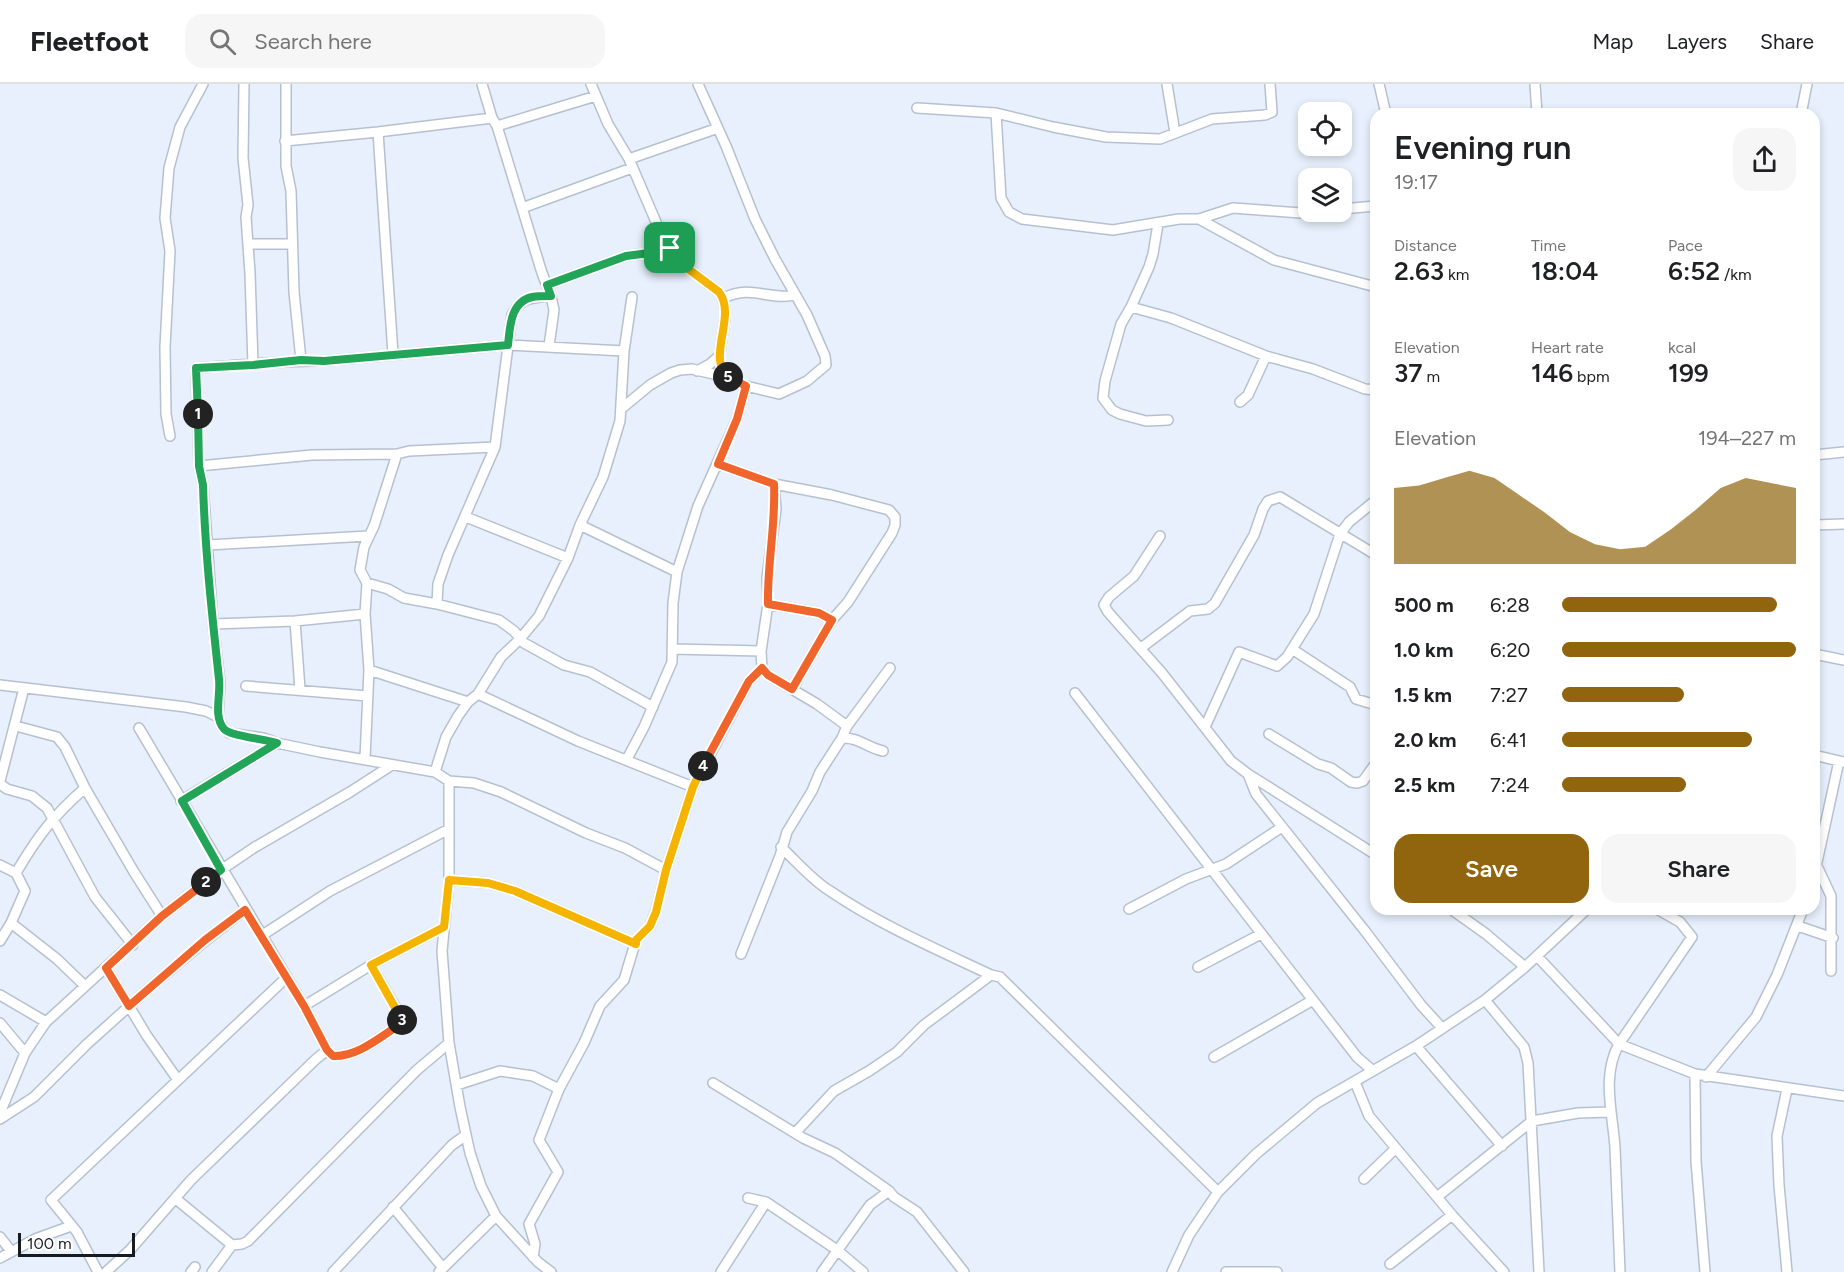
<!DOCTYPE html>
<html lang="en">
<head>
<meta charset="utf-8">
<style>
  body { margin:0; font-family:Figtree,sans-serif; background:#f6f6f6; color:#202124; height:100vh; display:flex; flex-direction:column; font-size:22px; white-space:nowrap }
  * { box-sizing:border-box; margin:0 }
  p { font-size:20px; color:#757577 }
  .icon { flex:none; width:33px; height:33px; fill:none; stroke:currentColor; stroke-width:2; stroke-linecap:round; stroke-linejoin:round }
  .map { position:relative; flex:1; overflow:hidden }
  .side { position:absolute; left:1370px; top:24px; width:450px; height:807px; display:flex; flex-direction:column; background:#fff; border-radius:18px; box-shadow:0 3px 9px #0003 }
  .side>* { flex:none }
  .fabs { position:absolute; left:1298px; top:18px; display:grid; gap:12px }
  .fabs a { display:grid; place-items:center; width:54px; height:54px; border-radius:12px; background:#fff; box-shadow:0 3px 9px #0003; font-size:30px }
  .scale { position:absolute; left:18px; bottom:15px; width:117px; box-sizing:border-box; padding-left:6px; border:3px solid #171b20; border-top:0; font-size:16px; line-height:21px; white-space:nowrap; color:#171b20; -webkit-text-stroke:4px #fff; paint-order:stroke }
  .pin { position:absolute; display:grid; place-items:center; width:51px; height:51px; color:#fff; margin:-26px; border-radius:12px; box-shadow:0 3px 9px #0006 }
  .km { position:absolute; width:30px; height:30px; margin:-15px; border-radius:50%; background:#222; color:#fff; font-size:16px; line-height:30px; text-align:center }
  .round { display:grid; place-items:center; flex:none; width:63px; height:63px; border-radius:18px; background:#f6f6f6 }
  .summary { display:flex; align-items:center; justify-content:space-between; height:102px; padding:0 24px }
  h1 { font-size:33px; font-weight:600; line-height:45px }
  .metrics { display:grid; grid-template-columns:repeat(3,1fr); gap:9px; height:102px; padding:6px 24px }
  .metrics div { display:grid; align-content:center }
  .metrics b { font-size:26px; font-weight:600 }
  .metrics small { font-size:16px; font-weight:400 }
  .metrics p { font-size:16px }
  .chart { height:168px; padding:12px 24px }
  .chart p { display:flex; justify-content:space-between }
  .chart svg { width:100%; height:108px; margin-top:6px; fill:#91640e; opacity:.7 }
  .action { display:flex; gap:12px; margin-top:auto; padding:12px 24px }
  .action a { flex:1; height:69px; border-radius:18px; background:#91640e; color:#fff; font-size:24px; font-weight:600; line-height:69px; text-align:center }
  .action a+a { background:#f6f6f6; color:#202124 }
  ul { padding:0 24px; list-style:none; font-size:20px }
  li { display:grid; grid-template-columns:96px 72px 1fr; align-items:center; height:45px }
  li i { height:15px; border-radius:8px; background:#91640e }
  header { display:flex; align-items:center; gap:36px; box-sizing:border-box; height:84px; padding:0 30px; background:#fff; border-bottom:2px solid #e0e0e0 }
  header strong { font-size:28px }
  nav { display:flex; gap:33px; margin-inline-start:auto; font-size:21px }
  .search { width:420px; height:54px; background:#f6f6f6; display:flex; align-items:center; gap:15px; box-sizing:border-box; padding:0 21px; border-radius:18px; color:#757577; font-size:22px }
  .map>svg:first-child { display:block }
</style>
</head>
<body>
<header>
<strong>Fleetfoot</strong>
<div class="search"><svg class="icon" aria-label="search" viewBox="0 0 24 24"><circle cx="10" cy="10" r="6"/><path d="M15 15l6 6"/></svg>Search here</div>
<nav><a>Map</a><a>Layers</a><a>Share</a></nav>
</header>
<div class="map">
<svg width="1844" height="1188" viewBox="0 0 1844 1188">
  <rect width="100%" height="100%" fill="#e7f0fc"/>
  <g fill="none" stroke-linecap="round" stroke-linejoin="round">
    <defs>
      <path id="minor" d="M244,0L243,74L248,121L246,133L250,189L253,281
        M286,0V82L291,107L294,208L301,276
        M482,0L492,34L497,42L542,189L551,212L554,226L549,262
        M591,0L608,40L629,75L659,145L670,164L683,181L719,208C733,228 718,254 720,276C720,282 725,288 728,294
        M1167,0L1175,49
        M1379,0L1386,30
        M1535,0L1537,30
        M917,24L996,29L1053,43L1106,53L1160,55L1212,35L1265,31L1272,28L1270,0
        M996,29L1001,114L1009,128L1022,135L1113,146L1179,135H1199L1233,124L1301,129L1319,128
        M1801,30L1807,0
        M497,42L596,12
        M378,48L393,270
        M285,57L378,48L492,34
        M629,75L718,44
        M522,124L632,84
        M1341,125L1376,122
        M1199,135L1274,176L1376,203
        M1158,140L1153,170L1149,183L1131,223L1121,240L1105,297L1103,314L1112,326L1120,330L1146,337L1168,336
        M248,160H292
        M547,201L626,172L657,168L667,159
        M724,214C752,200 768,217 795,211
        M1131,223L1171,234L1266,272L1313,285L1365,305L1376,306
        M697,287L710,280L720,271
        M1240,318L1248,311L1266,272
        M621,325L650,301L671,289L680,286L692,285L722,292L746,302L779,310L807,297L826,281L825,272L807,231L775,175L755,135L726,62L698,0
        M170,352L166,330L165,263L170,167L165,134L169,84L180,43L203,0
        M1814,371L1844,368
        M718,380L774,400L832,411L889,426L895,433V441L892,449L848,518L832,536L792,605
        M199,382L312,371L397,370L409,367L495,363
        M466,433L568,474
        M580,441L677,488
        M1814,441L1844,440
        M1160,452L1134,492L1109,513L1104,521L1108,528L1162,589L1231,677L1248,690L1376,771
        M208,461L368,452
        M367,499L388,505L404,514L437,520L499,536L514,547L524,559L564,581L590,588L653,623
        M437,520L438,500L448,471L495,363L512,231C521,213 532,214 551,212
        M768,520L819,529L832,536
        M295,537L300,605
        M213,540L295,537L365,530
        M1141,564L1190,527L1208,525L1215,519L1254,451L1263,425L1268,417L1280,413L1376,471
        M672,565L761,567
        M1292,565L1350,603L1356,615L1376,621
        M1814,570L1844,576
        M762,584L768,591L817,620L847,642
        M369,586L468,618
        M0,601L186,623L206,627L218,633L223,644L229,649L263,654L277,659L320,668L435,688L449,697L474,699L501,708L586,749L625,764L666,786
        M246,602L368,612
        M1075,609L1357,973L1373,987
        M478,610L578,657L693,703
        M218,633L220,599L213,540L203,401L199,382L196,284C238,282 283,276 324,277L508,261L624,267
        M16,642L57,653L65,663L85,704L134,788L162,832
        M1205,643L1239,568L1277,582L1287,573L1314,530L1340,450L1349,438L1376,416
        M139,644L304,922L327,966
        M1269,650L1318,680L1331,684L1351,698L1357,699L1363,697L1376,679
        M842,654C858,653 868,664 883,667
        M1814,671L1843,678
        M365,674L369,586L365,530L367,499L360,486L364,463L374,442L397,370
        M627,675L644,643L672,578L673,519L677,488L698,422L737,335L746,302
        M435,688L446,653L458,632L468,618L478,610L501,573L520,555L539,532L568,474L580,441L603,393L620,337L624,267L632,213
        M1248,690L1256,710L1365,847L1421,921L1442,944
        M0,697L24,604
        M449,697V796L442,867L449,959L460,1023L470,1069L481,1102L496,1132L538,1178L551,1188
        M0,700L7,705L32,712L47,724L95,813L133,861
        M181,717L277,659
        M781,763C797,778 812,796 830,807C880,841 936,865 991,891L1000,893L1218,1108
        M0,781L16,789
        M1817,782L1831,812V887
        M1814,792L1839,677
        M449,796L488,799L515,807L636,860
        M1129,825L1186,795L1226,780L1282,743
        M1451,825L1486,850L1525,883
        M11,839L57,875L85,902
        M1798,842L1833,854
        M261,852L330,807L449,745
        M0,857L11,839L25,807L16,789C37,753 53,732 85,704
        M741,870L780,772L787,748L812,707L820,688L842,654L847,642L890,584
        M1537,872L1619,960L1695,990L1844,1012
        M1198,883L1261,850
        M106,884L147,952L178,996
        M0,911L46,938
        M1485,916L1524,963L1528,979L1539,1188
        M304,922L371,881L444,843
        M0,939L25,969
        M1416,962L1502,1062
        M1214,973L1313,916
        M1695,990L1696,1077L1705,1188
        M1706,993L1756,933L1777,891L1803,825
        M1355,998L1369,1032L1452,1131L1504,1188
        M713,999L803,1054L835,1069L889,1107L894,1113L917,1128L964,1188
        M457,1001L500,987L533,992L559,1005
        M0,1029L25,969L46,938L162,832L221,786L255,763L350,708L392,681
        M0,1035L34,1013L86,961L146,907L205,857L245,826
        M796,1048L834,1007L869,987L897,968L924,941L991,891
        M1364,1095L1395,1065
        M1437,1113L1532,1037L1578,1029L1610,1028
        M748,1114L766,1118L837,1166L863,1188
        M176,1115L232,1161L242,1160L248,1157L417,986L449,959
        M393,1123L443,1184
        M0,1153L11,1167
        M533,1173L535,1160L529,1140L558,1088L539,1056L559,1005L584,959L600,922L624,896L636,856L650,842L656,827L666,786L693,703L749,597L762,584L761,567L768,520L767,494L776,425L774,400
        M0,1174L35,1155L71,1142
        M1390,1180L1452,1131
        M98,1188L77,1148L51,1116L286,894
        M106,1188L130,1166L191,1096L315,976L327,966L333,972C359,973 382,951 404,938L371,881
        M191,1188L195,1183
        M212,1188L232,1161
        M333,1188L452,1061L466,1051
        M439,1188L496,1132
        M721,1188L766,1118
        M822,1188L870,1121L889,1107
        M1172,1188L1189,1151L1218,1108L1256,1070L1317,1019L1416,962L1485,916L1525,883L1587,825
        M1226,1188H1277
        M1620,1188C1618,1147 1617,1105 1615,1064C1613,1030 1601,992 1619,960L1692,853L1680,838L1657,825
        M1787,1188L1779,1101L1777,1052L1787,1005"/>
    </defs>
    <use href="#minor" stroke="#b6c1d0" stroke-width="12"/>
    <use href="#minor" stroke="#fff" stroke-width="9"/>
  </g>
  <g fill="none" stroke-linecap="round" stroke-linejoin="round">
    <defs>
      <path id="split-1" d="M198,330L196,284L253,281L301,276L324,277L508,261C510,244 510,218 532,213C538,212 545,212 551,212L547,201L626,172L657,168L667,159L670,164"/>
      <path id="split-2" d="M198,330L199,382L203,401C205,466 212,531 219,595C221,611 213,632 224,645C230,652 265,655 277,659L182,717L221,786L206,798"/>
      <path id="split-3" d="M206,798L162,832L106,884L129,922L205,856L245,826L304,922L327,966L333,972C359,973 382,951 404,938L402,936"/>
      <path id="split-4" d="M402,936L371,881L444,843L449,796L488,799L515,807L636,860V856L650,842L656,828L666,786L693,703L703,682"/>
      <path id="split-5" d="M703,682L749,597L762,584L768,591L792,605L832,536L819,529L768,520C767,480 776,440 774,400L718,380L737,335L746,302L728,293"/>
      <path id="split-6" d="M670,164L683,181L719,208C733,227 718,254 720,276C720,282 725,288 728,293"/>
    </defs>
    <use href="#split-1" stroke="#fff" stroke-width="12"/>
    <use href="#split-2" stroke="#fff" stroke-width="12"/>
    <use href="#split-3" stroke="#fff" stroke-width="12"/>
    <use href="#split-4" stroke="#fff" stroke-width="12"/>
    <use href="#split-5" stroke="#fff" stroke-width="12"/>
    <use href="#split-6" stroke="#fff" stroke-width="12"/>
    <use href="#split-1" stroke="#22a559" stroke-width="8"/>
    <use href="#split-2" stroke="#22a559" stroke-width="8"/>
    <use href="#split-3" stroke="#f0652b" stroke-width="8"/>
    <use href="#split-4" stroke="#f5b400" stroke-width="8"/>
    <use href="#split-5" stroke="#f0652b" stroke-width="8"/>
    <use href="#split-6" stroke="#f5b400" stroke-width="8"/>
  </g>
</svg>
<div class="fabs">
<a><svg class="icon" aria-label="locate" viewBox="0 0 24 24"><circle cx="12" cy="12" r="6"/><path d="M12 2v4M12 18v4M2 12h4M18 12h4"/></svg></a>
<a><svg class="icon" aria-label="layers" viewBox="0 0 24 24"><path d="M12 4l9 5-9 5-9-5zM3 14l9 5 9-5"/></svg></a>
</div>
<div class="scale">100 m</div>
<div class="pin" style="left:670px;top:164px;background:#1e9e55"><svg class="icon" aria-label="arrive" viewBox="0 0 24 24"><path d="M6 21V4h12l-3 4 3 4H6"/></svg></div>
<b class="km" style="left:198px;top:330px">1</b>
<b class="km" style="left:206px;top:798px">2</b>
<b class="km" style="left:402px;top:936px">3</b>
<b class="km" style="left:703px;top:682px">4</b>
<b class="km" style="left:728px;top:293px">5</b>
<section class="side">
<div class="summary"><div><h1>Evening run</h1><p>19:17</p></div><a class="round"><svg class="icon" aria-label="share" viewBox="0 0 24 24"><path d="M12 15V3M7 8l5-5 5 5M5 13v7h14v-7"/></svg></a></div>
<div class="metrics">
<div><p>Distance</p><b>2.63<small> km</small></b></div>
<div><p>Time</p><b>18:04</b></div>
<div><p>Pace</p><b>6:52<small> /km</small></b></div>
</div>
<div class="metrics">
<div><p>Elevation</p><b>37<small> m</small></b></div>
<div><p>Heart rate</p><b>146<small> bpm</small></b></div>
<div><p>kcal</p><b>199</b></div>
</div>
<div class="chart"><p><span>Elevation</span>194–227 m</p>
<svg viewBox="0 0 160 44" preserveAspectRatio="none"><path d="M0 44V13L10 12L20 9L30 6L40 9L50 16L60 23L70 31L80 36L90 38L100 37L110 30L120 22L130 13L140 9L150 11L160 13V44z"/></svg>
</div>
<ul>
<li><b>500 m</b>6:28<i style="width:92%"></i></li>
<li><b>1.0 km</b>6:20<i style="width:100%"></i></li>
<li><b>1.5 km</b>7:27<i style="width:52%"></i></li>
<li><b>2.0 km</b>6:41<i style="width:81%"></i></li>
<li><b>2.5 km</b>7:24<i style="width:53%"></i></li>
</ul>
<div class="action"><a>Save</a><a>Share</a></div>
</section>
</div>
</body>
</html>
